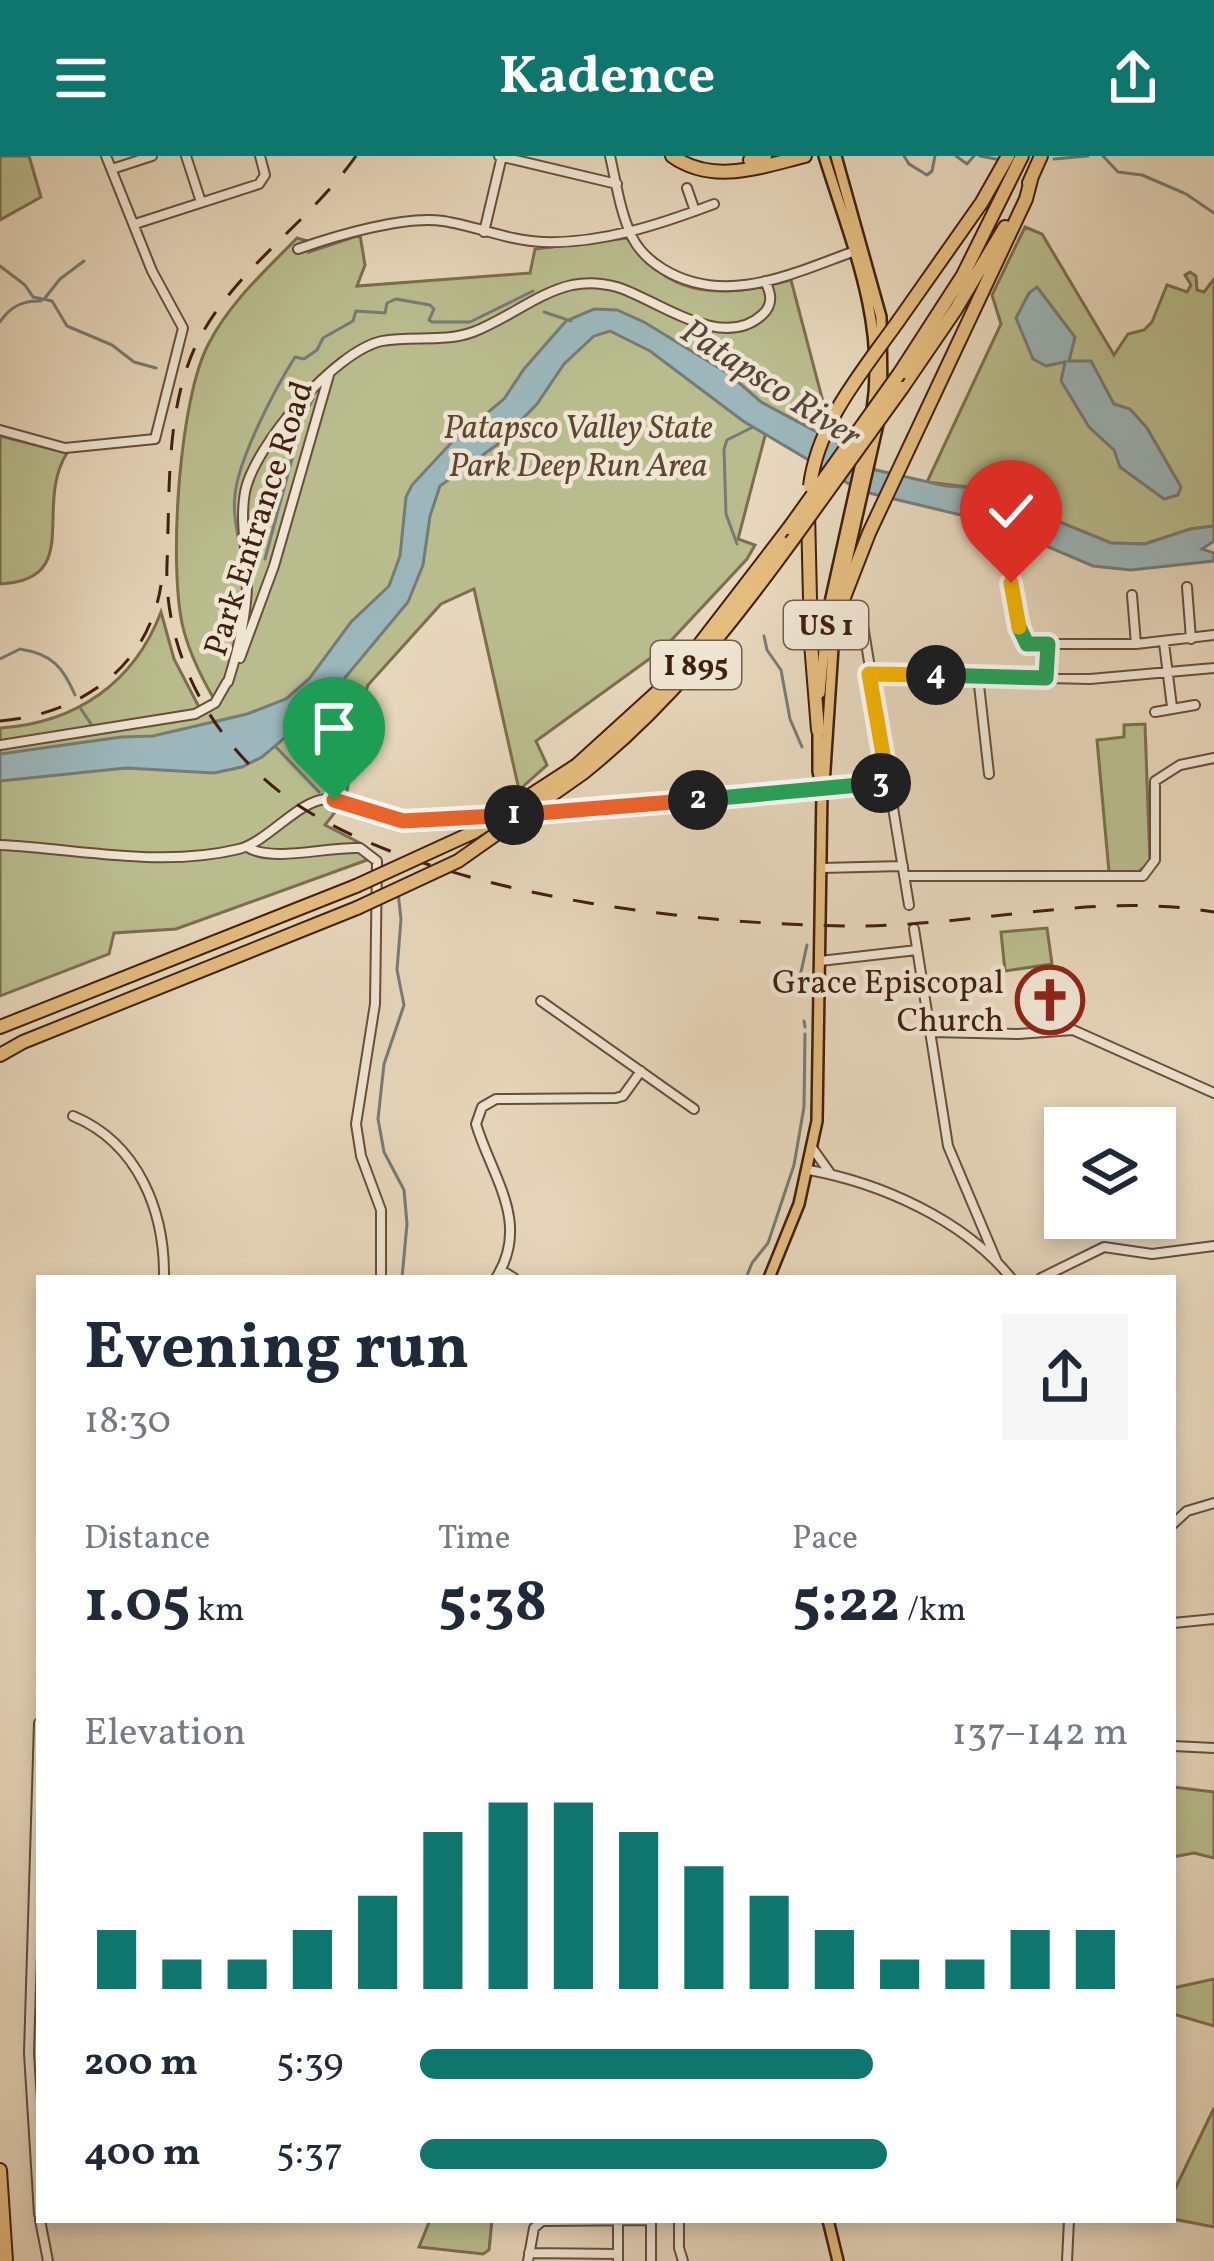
<!DOCTYPE html>
<html lang="en">
<head>
<meta charset="utf-8">
<style>
  body { margin:0; font-family:Vollkorn,serif; background:#f6f6f7; color:#1f2937; height:100vh; display:flex; flex-direction:column; font-size:45px; white-space:nowrap }
  * { box-sizing:border-box; margin:0 }
  p { font-size:39px; color:#747a83 }
  .icon { flex:none; width:66px; height:66px; fill:none; stroke:currentColor; stroke-width:2; stroke-linecap:round; stroke-linejoin:round }
  .map { position:relative; flex:1; overflow:hidden }
  .sheet { position:absolute; left:36px; top:1119px; width:1140px; height:948px; display:flex; flex-direction:column; background:#fff; border-radius:0px; box-shadow:0 6px 18px #0003 }
  .sheet>* { flex:none }
  .fabs { position:absolute; left:1044px; top:951px; display:grid; gap:24px }
  .fabs a { display:grid; place-items:center; width:132px; height:132px; border-radius:0px; background:#fff; box-shadow:0 6px 18px #0003; font-size:60px }
  .pin { position:absolute; display:grid; place-items:center; width:102px; height:102px; color:#fff; margin:-123px -51px; border-radius:50% 50% 50% 0; rotate:-45deg; box-shadow:0 0 12px #0007 }
  .pin .icon { rotate:45deg }
  .km { position:absolute; width:60px; height:60px; margin:-30px; border-radius:50%; background:#222; color:#fff; font-size:33px; line-height:60px; text-align:center }
  .round { display:grid; place-items:center; flex:none; width:126px; height:126px; border-radius:0px; background:#f6f6f7 }
  .headline { display:flex; align-items:center; justify-content:space-between; height:204px; padding:0 48px }
  h1 { font-size:66px; font-weight:700; line-height:90px }
  .stats { display:grid; grid-template-columns:repeat(3,1fr); gap:18px; height:204px; padding:12px 48px }
  .stats div { display:grid; align-content:center }
  .stats b { font-size:60px; font-weight:700 }
  .stats small { font-size:33px; font-weight:400 }
  .stats p { font-size:33px }
  .chart { height:336px; padding:24px 48px }
  .chart p { display:flex; justify-content:space-between }
  .chart svg { width:100%; height:216px; margin-top:12px; stroke:#0f766e; stroke-width:6 }
  ul { padding:0 48px; list-style:none; font-size:39px }
  li { display:grid; grid-template-columns:192px 144px 1fr; align-items:center; height:90px }
  li i { height:30px; border-radius:15px; background:#0f766e }
  header { display:flex; justify-content:space-between; align-items:center; height:156px; padding:0 48px; background:#0f766e; color:#fff; font-size:54px; font-weight:700 }
  .map>svg:first-child { display:block }
</style>
</head>
<body>
<header><svg class="icon" aria-label="menu" viewBox="0 0 24 24"><path d="M4 6h16M4 12h16M4 18h16"/></svg>Kadence<svg class="icon" aria-label="share" viewBox="0 0 24 24"><path d="M12 15V3M7 8l5-5 5 5M5 13v7h14v-7"/></svg></header>
<div class="map">
<svg width="1214" height="2105" viewBox="0 0 1214 2105">
  <rect width="100%" height="100%" fill="#e7d7bc"/>
  <filter id="stains"><feTurbulence type="fractalNoise" baseFrequency=".00167" numOctaves="4"/><feColorMatrix values="0 0 0 0 .2 0 0 0 0 .09 0 0 0 0 .02 0 0 0 .5 -.17"/></filter>
  <radialGradient id="worn" r=".72"><stop offset=".6" stop-color="#630" stop-opacity="0"/><stop offset="1" stop-color="#630" stop-opacity=".3"/></radialGradient>
  <path fill="#b9bd8e" stroke="#7d6e4e" stroke-width="3" d="M0,0H29L41,41L0,64Z
    M1025,71L1042,78L1114,199L1128,178L1144,174L1152,166L1167,129L1187,136L1191,129L1185,119L1190,116L1196,120L1197,134L1204,136L1214,123V370L1191,373L1145,388L1111,387L976,332L927,326L1001,168L992,139Z
    M360,79L365,109L357,130L530,117L535,93L627,82C670,145 725,142 791,124L827,261L766,276L738,383L755,389L747,403L663,493L536,585L547,609L519,634L474,433L441,448L368,529L358,557L346,642L325,669L360,687L367,704L176,773L114,777L109,798L0,840V572C76,567 134,527 161,456L174,503L200,553L214,543C200,519 188,495 182,467C169,405 179,242 209,187C230,146 266,114 297,82L311,86L309,96Z
    M0,280L67,297C33,351 84,424 0,428Z
    M1145,568L1150,707L1135,718L1109,716L1097,584L1124,581V569Z
    M1047,772L1052,808L1005,815L1001,776Z
    M1173,1631L1214,1636V1702L1194,1697L1173,1701Z
    M1214,1823V1870L1173,1858V1832Z
    M1214,1952V2071L1173,2063V2037Z
    M430,2064H492L489,2094L483,2098L419,2091Z"/>
  <path fill="#9bb7bb" stroke="#777b76" stroke-width="3" d="M1037,131L1075,181L1069,205H1091L1114,248L1130,253L1147,272L1181,331L1178,339L1164,343L1120,311L1114,294L1089,271L1061,225L1065,206L1046,210L1033,203L1016,162L1029,137Z
    M594,153L617,154L644,166L729,218L761,246L839,288L876,314L946,330L976,332L1111,387L1145,388L1190,373L1214,370V385L1202,393L1214,397V405L1131,414L1093,410L990,366L861,335L743,265L650,195L610,175L594,180L564,208L537,248L498,288L440,330L430,360L423,409L408,446L319,553L262,601L242,611L214,617L126,612L0,625V598L121,581L153,580L247,558L286,543L309,523L351,466L389,430L400,400L406,341L412,329L451,287L504,243L524,213L566,165Z"/>
  <g fill="none" stroke-linecap="round" stroke-linejoin="round">
    <path stroke="#777b76" stroke-width="3" d="M904,0L909,8L927,19L932,15L935,0
      M956,0L967,8L974,0
      M980,0L1001,4
      M1103,0L1118,16L1142,19L1184,37
      M1054,3L1088,0
      M1186,38L1214,57
      M0,110L25,129L33,141L52,145L67,170L112,189L134,206L156,212
      M45,142L60,123L84,105
      M544,156L571,165
      M0,166C9,152 21,144 41,145
      M299,268L313,243
      M239,386C236,370 233,354 235,339C238,303 276,231 295,201L304,203L317,194L323,182L353,165L356,155L385,157L387,147L396,143L430,149L434,153L429,164L432,166H470L533,135
      M737,388L726,358L724,293L727,284L753,271
      M265,403L297,284
      M764,480L767,494L781,514L790,563L802,591
      M0,503L20,493C52,498 63,511 75,539
      M81,553L93,571
      M275,590L319,636
      M398,736L401,763L397,814L404,849L384,908L378,963L384,996L404,1034L407,1068L402,1122
      M801,816L807,789
      M804,865L805,871
      M746,1122L752,1107L768,1087L794,1009L804,951L805,878"/>
    <defs>
      <path id="minor" d="M186,0L201,46
        M499,0L617,28
        M610,0C616,26 620,56 632,81C639,95 650,105 663,113C727,152 795,116 858,94
        M112,13L152,0
        M687,32L695,55
        M135,68L259,28L265,19L260,0
        M484,76L502,0
        M298,93C335,80 405,59 443,65C477,70 509,85 543,86C602,88 661,68 714,48
        M0,274L65,292L155,283L183,172L152,115L106,0
        M1011,427L1020,479L1027,488H1136L1214,479
        M1187,431L1191,483
        M1132,439L1136,488
        M861,457L909,749
        M834,467L862,479
        M1164,487L1172,551
        M240,502L274,410L329,219
        M869,518L1090,523L1214,512
        M978,520L989,618
        M1046,522L1048,488
        M228,526C239,491 248,455 247,419C246,391 240,363 245,336C254,290 335,195 382,185C412,179 443,187 473,176C506,164 537,137 572,129C587,126 602,127 617,131C656,143 722,196 762,159C774,148 771,137 765,125
        M1155,556L1195,549
        M0,589L195,558L215,547L227,526
        M0,689C81,693 160,712 239,693C267,686 298,645 326,643C357,642 383,665 415,666L888,627
        M247,691C272,707 330,690 360,692L377,705L375,848L356,968L361,1000L381,1054V1122
        M821,712L903,710
        M904,720H1143L1155,704V625L1180,609L1214,602
        M914,773L948,990L997,1106
        M820,805L917,794
        M541,845L694,953
        M931,876L1018,878L1073,874L1214,937
        M73,960C138,987 165,1055 164,1122
        M813,993L830,1017
        M809,1014C881,1027 964,1064 1011,1122
        M501,1114L514,1122
        M496,1122C531,1067 492,1021 476,968L482,951L496,943L616,942L623,940L641,915
        M1041,1122L1104,1091L1152,1098L1214,1090
        M1173,1368L1187,1355L1214,1347
        M1173,1467L1214,1463
        M39,1567L29,1897L39,2058
        M1173,1590L1214,1592
        M40,2064L48,2105
        M679,2064V2092L683,2105
        M651,2065V2105
        M529,2097L618,2098
        M528,2105L534,2072L542,2065L651,2064
        M618,2105V2065
        M1067,2105L1069,2064"/>
      <path id="major" d="M824,0C850,84 886,165 872,254
        M836,0L881,161L882,239
        M838,444L878,268
        M820,537L827,460L865,289
        M824,629L835,461
        M769,1122L799,1048L817,965L822,634L818,615V572
        M828,2064L838,2105"/>
      <path id="highway" d="M672,0C713,29 760,11 805,0
        M750,4L765,0
        M1029,27L1041,0
        M899,164L982,46L1008,0
        M899,218L963,119L1022,0
        M902,232L956,153L1005,71
        M808,355L811,487L818,574
        M834,467L869,377L1026,43L1032,20
        M577,609L676,519L789,372
        M583,617C666,551 729,471 791,386
        M0,871L356,730
        M0,899L23,886L357,752
        M0,2014L6,2105"/>
    </defs>
    <use href="#minor" stroke="#6a4e3a" stroke-width="12"/>
    <use href="#major" stroke="#41200f" stroke-width="14"/>
    <use href="#highway" stroke="#41200f" stroke-width="16"/>
    <use href="#minor" stroke="#efe5d3" stroke-width="8"/>
    <use href="#major" stroke="#e4bc7e" stroke-width="9"/>
    <use href="#highway" stroke="#e4bc7e" stroke-width="12"/>
    <path stroke="#41200f" stroke-width="3" stroke-dasharray="21 21" stroke-linecap="butt" d="M356,0C309,67 236,112 198,185C165,251 170,336 167,408C163,507 224,605 309,656C449,741 700,770 862,770C980,769 1098,736 1214,756
      M0,565C80,558 148,512 161,429"/>
    <defs>
      <path id="highway-bridge" d="M810,330C818,266 863,215 899,164
        M789,372L899,218
        M791,386L902,232
        M356,730L474,676L577,609
        M357,752L458,705L583,617"/>
    </defs>
    <use href="#highway-bridge" stroke="#41200f" stroke-width="16" stroke-linecap="butt"/>
    <use href="#highway-bridge" stroke="#e4bc7e" stroke-width="12"/>
  </g>
  <g fill="none" stroke-linecap="round" stroke-linejoin="round">
    <defs>
      <path id="split-1" d="M334,644L403,665L514,659"/>
      <path id="split-2" d="M514,659L698,644"/>
      <path id="split-3" d="M698,644L881,627"/>
      <path id="split-4" d="M881,627H888L869,518L936,519"/>
      <path id="split-5" d="M936,519L1046,522L1048,488H1027L1019,471"/>
      <path id="split-6" d="M1011,427L1019,471"/>
    </defs>
    <use href="#split-1" stroke="#fff" stroke-width="24"/>
    <use href="#split-2" stroke="#fff" stroke-width="24"/>
    <use href="#split-3" stroke="#fff" stroke-width="24"/>
    <use href="#split-4" stroke="#fff" stroke-width="24"/>
    <use href="#split-5" stroke="#fff" stroke-width="24"/>
    <use href="#split-6" stroke="#fff" stroke-width="24"/>
    <use href="#split-1" stroke="#f0652b" stroke-width="15"/>
    <use href="#split-2" stroke="#f0652b" stroke-width="15"/>
    <use href="#split-3" stroke="#22a559" stroke-width="15"/>
    <use href="#split-4" stroke="#f5b400" stroke-width="15"/>
    <use href="#split-5" stroke="#22a559" stroke-width="15"/>
    <use href="#split-6" stroke="#f5b400" stroke-width="15"/>
  </g>
  <defs>
    <symbol id="church-ring" viewBox="-11 -11 22 22"><circle r="9.5" fill="#efe5d3" stroke="#8f2418" stroke-width="1.5"/><path d="M-1.2-6h2.4v3.5h3.3v2.4h-3.3V6h-2.4V-.1h-3.3v-2.4h3.3Z" fill="#8f2418"/></symbol>
  </defs>
  <g fill-rule="evenodd">
    <use href="#church-ring" x="1012" y="806" width="76" height="76"/>
  </g>
  <g text-anchor="middle" stroke-width="9" stroke-linejoin="round" paint-order="stroke">
    <g fill="#efe5d3" stroke="#755b4a" stroke-width="3">
      <rect x="784" y="445" width="84" height="48" rx="9"/>
      <rect x="651" y="485" width="90" height="48" rx="9"/>
    </g>
    <g font-size="30" font-weight="bold" fill="#41200f">
      <text x="826" y="479">US 1</text>
      <text x="696" y="519">I 895</text>
    </g>
    <g font-size="33" font-style="italic" fill="#5f472f" stroke="#efe5d3">
      <text x="578" y="282">Patapsco Valley State<tspan x="578" dy="38">Park Deep Run Area</tspan></text>
    </g>
    <g font-size="33" fill="#41200f" stroke="#efe5d3">
      <text transform="translate(257 362) rotate(-72)" y="12">Park Entrance Road</text>
    </g>
    <g font-size="33" fill="#41200f" stroke="#efe5d3" text-anchor="end">
      <text x="1004" y="837">Grace Episcopal<tspan x="1004" dy="38">Church</tspan></text>
    </g>
    <g font-size="36" font-style="italic" fill="#58463a" stroke="#efe5d3">
      <text transform="translate(772 226) rotate(33)" y="13">Patapsco River</text>
    </g>
  </g>
  <rect width="100%" height="100%" filter="url(#stains)"/>
  <rect width="100%" height="100%" fill="url(#worn)"/>
</svg>
<div class="fabs">
<a><svg class="icon" aria-label="layers" viewBox="0 0 24 24"><path d="M12 4l9 5-9 5-9-5zM3 14l9 5 9-5"/></svg></a>
</div>
<div class="pin" style="left:334px;top:644px;background:#1e9e55"><svg class="icon" aria-label="arrive" viewBox="0 0 24 24"><path d="M6 21V4h12l-3 4 3 4H6"/></svg></div>
<div class="pin" style="left:1011px;top:427px;background:#d93025"><svg class="icon" aria-label="check" viewBox="0 0 24 24"><path d="M5 12l5 5 9-10"/></svg></div>
<b class="km" style="left:514px;top:659px">1</b>
<b class="km" style="left:698px;top:644px">2</b>
<b class="km" style="left:881px;top:627px">3</b>
<b class="km" style="left:936px;top:519px">4</b>
<section class="sheet">
<div class="headline"><div><h1>Evening run</h1><p>18:30</p></div><a class="round"><svg class="icon" aria-label="share" viewBox="0 0 24 24"><path d="M12 15V3M7 8l5-5 5 5M5 13v7h14v-7"/></svg></a></div>
<div class="stats">
<div><p>Distance</p><b>1.05<small> km</small></b></div>
<div><p>Time</p><b>5:38</b></div>
<div><p>Pace</p><b>5:22<small> /km</small></b></div>
</div>
<div class="chart"><p><span>Elevation</span>137–142 m</p>
<svg viewBox="0 0 160 44" preserveAspectRatio="none"><path d="M5 44V32M15 44V38M25 44V38M35 44V32M45 44V25M55 44V12M65 44V6M75 44V6M85 44V12M95 44V19M105 44V25M115 44V32M125 44V38M135 44V38M145 44V32M155 44V32"/></svg>
</div>
<ul>
<li><b>200 m</b>5:39<i style="width:64%"></i></li>
<li><b>400 m</b>5:37<i style="width:66%"></i></li>
</ul>
</section>
</div>
</body>
</html>
